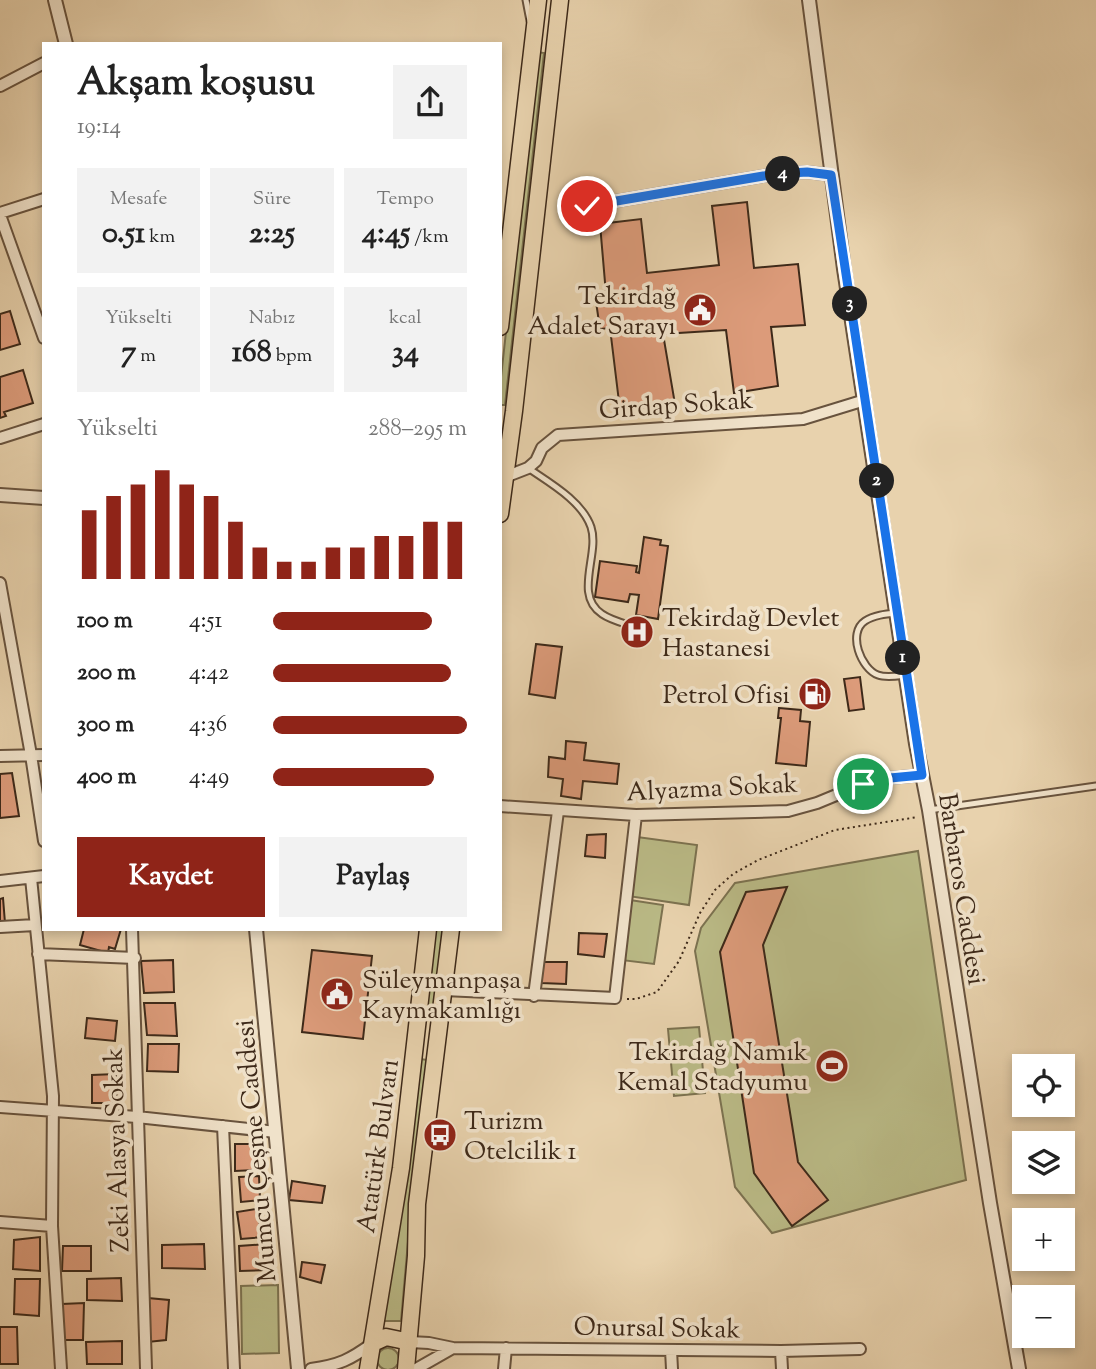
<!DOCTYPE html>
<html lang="tr">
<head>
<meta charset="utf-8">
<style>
  body { margin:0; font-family:"Sorts Mill Goudy",serif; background:#f2f2f2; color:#222; height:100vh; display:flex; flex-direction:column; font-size:26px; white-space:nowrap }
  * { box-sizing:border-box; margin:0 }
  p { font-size:23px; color:#767676 }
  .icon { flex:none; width:38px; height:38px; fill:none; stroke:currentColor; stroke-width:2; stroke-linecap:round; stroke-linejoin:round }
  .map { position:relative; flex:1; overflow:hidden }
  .details { position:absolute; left:42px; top:42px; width:460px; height:889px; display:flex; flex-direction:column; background:#fff; border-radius:0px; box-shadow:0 4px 10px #0003 }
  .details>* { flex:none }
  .controls { position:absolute; left:1012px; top:1054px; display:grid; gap:14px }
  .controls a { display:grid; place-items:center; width:63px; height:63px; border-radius:0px; background:#fff; box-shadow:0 4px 10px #0003; font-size:35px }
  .pin { position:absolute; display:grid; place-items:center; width:60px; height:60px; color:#fff; margin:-30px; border:4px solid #fff; border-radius:50%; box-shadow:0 2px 7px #0007 }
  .km { position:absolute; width:35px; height:35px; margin:-18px; border-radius:50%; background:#222; color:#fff; font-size:19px; line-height:35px; text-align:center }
  .round { display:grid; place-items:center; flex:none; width:74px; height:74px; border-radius:0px; background:#f2f2f2 }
  .overview { display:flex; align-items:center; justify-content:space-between; height:119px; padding:0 35px }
  h1 { font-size:38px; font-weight:700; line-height:52px }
  .metrics { display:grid; grid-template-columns:repeat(3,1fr); gap:10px; height:119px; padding:7px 35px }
  .metrics div { display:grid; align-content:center; border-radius:0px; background:#f2f2f2; text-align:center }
  .metrics b { font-size:30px; font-weight:700 }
  .metrics small { font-size:19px; font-weight:400 }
  .metrics p { font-size:19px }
  .chart { height:196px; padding:14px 35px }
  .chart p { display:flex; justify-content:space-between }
  .chart svg { width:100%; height:126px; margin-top:7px; stroke:#8f2418; stroke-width:6 }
  .primary-button { display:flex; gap:14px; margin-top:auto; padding:14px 35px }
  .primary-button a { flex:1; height:80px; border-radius:0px; background:#8f2418; color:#fff; font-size:28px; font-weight:700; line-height:80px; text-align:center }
  .primary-button a+a { background:#f2f2f2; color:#222 }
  ul { padding:0 35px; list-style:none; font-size:23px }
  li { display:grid; grid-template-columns:112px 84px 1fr; align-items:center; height:52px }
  li i { height:18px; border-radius:9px; background:#8f2418 }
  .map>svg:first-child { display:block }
</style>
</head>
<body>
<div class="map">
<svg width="1096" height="1369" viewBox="0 0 1096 1369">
  <rect width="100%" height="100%" fill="#e8d2ad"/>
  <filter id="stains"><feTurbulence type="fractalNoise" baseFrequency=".00286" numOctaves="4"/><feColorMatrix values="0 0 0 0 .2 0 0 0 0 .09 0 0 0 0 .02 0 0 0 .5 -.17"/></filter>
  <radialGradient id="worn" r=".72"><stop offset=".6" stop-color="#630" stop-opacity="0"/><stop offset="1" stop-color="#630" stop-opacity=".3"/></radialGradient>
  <path fill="#baba86" stroke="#7c7250" stroke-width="2" d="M537,52L544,53L505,405H501V377Z
    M637,837L697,845L689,905L628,896Z
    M918,851L966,1180L772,1233L735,1187L695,951L701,928L735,883Z
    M630,900L663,905L654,964L621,960Z
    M436,929H444L432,1019L425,1018Z
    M699,1027L705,1093L674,1096L668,1029Z
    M420,1059L428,1060L412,1196L401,1321H382Z
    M278,1285L279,1353L242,1354L241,1286Z
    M377 1359a11 11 0 1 1 22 0a11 11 0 1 1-22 0Z"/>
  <path fill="#dc9b7a" stroke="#3d2919" stroke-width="2" d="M747,202L754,268L798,264L805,325L771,327L778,386L734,393L726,330L663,334L675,404L620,410L610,328L600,329L595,295L606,294L600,224L641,219L647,273L719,265L712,206Z
    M10,311L20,344L0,350V314Z
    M23,370L33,403L4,412L6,416L0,418V377Z
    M644,537L661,540L660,545L668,546L658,619L636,615L639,595L630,594L628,602L595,597L600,561L637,566L636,572L639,573Z
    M536,644L562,647L555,698L529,694Z
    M860,677L864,709L849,711L844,679Z
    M779,708L801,710L800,721L810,722L806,766L776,763L781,718H778Z
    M566,741L586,743L584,760L619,764L617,784L583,781L581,799L561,796L563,779L548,777L549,757L565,759Z
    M12,773L19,816L0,818V774Z
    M606,834L605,858L585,856L587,835Z
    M787,887L763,945L798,1162L828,1200L792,1226L754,1173L720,952L746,892Z
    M3,898L5,923H0V899Z
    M84,929H121L115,949L109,947L108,953L80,945Z
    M579,933L607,934L604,957L578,954Z
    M312,950L372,956L363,1039L302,1032Z
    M173,960L174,992L144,993L141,961Z
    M543,962H567L566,984L541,983Z
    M144,1003H175L177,1036L147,1035Z
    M87,1018L117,1021L115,1041L85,1038Z
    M148,1044H179L178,1072L147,1071Z
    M116,1074L117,1103H92V1075Z
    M235,1144H255L256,1170L235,1171Z
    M259,1176L260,1200L241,1202L239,1177Z
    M292,1181L325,1186L322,1203L289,1200Z
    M256,1209L263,1237L241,1239L237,1212Z
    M40,1237V1271L13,1269L14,1240Z
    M204,1244L205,1269L162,1268V1245Z
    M266,1244L269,1270L240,1271L239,1246Z
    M63,1246H91V1271H62Z
    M302,1262L325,1265L321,1283L300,1277Z
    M121,1278L122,1301L87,1300V1279Z
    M15,1279H40L39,1316L14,1314Z
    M148,1298L169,1300L166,1340L148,1342Z
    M84,1303L83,1340H60L62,1304Z
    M0,1327H17L18,1364H0Z
    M122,1341V1364H87L86,1342Z"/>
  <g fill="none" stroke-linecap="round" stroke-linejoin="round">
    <defs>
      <path id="service" d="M526,0L530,21
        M528,468C550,483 582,501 591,527C600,554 573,595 602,614C612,621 627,624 638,628
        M897,613C886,614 874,615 865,621C847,633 861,669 878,675C886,678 897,676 906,675
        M929,810L1096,786"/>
      <path id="minor" d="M0,86L44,63
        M587,206L775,174L807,172L831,175
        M0,213L44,199
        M0,215L44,338
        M0,438L44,424
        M505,477L528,468L536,461L542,448L558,435L803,419L865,400
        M0,583L31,755L44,841
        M0,756L44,755
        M500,806L636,815L788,811L817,803L863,784L890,778L922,775
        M31,878L53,1096L52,1226L61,1369
        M0,881L44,876
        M0,927L35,925
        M132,929L146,1369
        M38,954L135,958
        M444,990L615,998L636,815
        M534,996L558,811
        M0,1107L137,1117L276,1132
        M223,1126L234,1369
        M0,1222L52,1226
        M410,1342L429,1343L453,1348L781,1351L860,1349
        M671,1350L672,1369
        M781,1351L782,1369
        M311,1369C339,1365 350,1360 373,1343
        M416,1369L453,1348
        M504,1369L506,1348"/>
      <path id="tertiary" d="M55,0L66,44
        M809,0L844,269L916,744L929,810L990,1203L1019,1369
        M0,495L44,498
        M256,929L298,1369"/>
      <path id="primary" d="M500,327L538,0
        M500,514L514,411L560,0
        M373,1343L386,1337L410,1342
        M368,1369L401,1168L428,929
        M406,1369L416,1256L417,1204L451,929"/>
    </defs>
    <use href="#service" stroke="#68533e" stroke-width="9"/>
    <use href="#minor" stroke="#68533e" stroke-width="14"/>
    <use href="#tertiary" stroke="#68533e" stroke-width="16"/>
    <use href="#primary" stroke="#3d2919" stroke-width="19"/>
    <path stroke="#3d2919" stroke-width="2" stroke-dasharray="2 3.5" stroke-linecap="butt" d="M627,999H636L657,992L679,961L700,913L715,890L733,874L758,860L835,830L918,817"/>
    <use href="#service" stroke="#f0e2ca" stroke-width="5"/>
    <use href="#minor" stroke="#f0e2ca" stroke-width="10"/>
    <use href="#tertiary" stroke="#f0e2ca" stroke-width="12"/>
    <use href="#primary" stroke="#e8d2ad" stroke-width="16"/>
  </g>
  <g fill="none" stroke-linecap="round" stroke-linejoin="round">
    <defs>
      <path id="route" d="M587,206L775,174L807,172L831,175L922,775L890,778L863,784"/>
    </defs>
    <use href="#route" stroke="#fff" stroke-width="14"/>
    <use href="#route" stroke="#1a73e8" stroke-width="9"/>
  </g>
  <defs>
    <symbol id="civic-disc" viewBox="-11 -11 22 22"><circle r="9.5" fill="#8f2418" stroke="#f0e2ca"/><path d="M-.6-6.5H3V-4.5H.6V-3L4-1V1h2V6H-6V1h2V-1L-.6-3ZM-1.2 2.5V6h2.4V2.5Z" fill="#fff"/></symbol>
    <symbol id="hospital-disc" viewBox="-11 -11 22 22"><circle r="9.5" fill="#8f2418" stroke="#f0e2ca"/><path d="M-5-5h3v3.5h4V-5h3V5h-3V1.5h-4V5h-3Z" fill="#fff"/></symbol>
    <symbol id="fuel-disc" viewBox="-11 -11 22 22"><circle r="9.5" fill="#8f2418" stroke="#f0e2ca"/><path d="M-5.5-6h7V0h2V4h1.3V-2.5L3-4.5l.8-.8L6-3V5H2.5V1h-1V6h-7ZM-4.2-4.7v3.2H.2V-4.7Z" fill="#fff"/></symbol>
    <symbol id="stadium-disc" viewBox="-11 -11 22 22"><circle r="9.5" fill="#8f2418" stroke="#f0e2ca"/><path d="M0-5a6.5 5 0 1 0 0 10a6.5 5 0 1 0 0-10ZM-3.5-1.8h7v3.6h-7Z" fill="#fff"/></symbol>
    <symbol id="bus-disc" viewBox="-11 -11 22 22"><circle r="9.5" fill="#8f2418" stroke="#f0e2ca"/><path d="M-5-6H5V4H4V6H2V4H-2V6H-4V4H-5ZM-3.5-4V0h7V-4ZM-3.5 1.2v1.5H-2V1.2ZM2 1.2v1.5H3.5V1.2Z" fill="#fff"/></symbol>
  </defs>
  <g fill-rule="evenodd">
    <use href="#civic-disc" x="681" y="291" width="38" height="38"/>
    <use href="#hospital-disc" x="618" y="613" width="38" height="38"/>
    <use href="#fuel-disc" x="796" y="675" width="38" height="38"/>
    <use href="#civic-disc" x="318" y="975" width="38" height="38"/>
    <use href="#stadium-disc" x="813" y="1047" width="38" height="38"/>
    <use href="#bus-disc" x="421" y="1116" width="38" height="38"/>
  </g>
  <g text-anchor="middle" stroke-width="7" stroke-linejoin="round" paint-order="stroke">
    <g font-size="26" fill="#3d2919" stroke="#f0e2ca" text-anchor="end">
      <text x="676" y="304">Tekirdağ<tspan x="676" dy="30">Adalet Sarayı</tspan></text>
      <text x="662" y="626" text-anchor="start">Tekirdağ Devlet<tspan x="662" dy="30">Hastanesi</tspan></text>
      <text x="790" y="703">Petrol Ofisi</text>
      <text x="362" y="988" text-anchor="start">Süleymanpaşa<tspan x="362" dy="30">Kaymakamlığı</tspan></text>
      <text x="808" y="1060">Tekirdağ Namık<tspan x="808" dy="30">Kemal Stadyumu</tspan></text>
      <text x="464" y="1129" text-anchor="start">Turizm<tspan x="464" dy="30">Otelcilik 1</tspan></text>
    </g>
    <g font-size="26" fill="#3d2919" stroke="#f0e2ca">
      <text transform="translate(676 404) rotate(-4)" y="9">Girdap Sokak</text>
      <text transform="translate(712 787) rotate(-3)" y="9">Alyazma Sokak</text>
      <text transform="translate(963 889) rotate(81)" y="9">Barbaros Caddesi</text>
      <text transform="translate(377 1146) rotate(-82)" y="9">Atatürk Bulvarı</text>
      <text transform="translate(116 1150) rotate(-92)" y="9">Zeki Alasya Sokak</text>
      <text transform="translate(255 1151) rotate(-95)" y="9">Mumcu Çeşme Caddesi</text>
      <text transform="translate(657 1327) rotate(1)" y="9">Onursal Sokak</text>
    </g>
  </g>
  <rect width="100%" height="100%" filter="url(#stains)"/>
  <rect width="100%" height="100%" fill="url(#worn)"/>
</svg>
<div class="controls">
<a><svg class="icon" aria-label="locate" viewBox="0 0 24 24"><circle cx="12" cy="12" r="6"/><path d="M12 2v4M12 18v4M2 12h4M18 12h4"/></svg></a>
<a><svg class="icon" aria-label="layers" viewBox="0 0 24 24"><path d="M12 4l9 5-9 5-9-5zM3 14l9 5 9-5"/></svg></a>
<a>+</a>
<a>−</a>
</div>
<div class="pin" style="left:863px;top:784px;background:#1e9e55"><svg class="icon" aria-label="arrive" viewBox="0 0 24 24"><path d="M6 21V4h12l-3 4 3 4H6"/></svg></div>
<div class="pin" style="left:587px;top:206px;background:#d93025"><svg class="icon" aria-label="check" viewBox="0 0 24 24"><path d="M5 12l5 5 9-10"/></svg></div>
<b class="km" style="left:903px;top:658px">1</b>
<b class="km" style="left:877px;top:481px">2</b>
<b class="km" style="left:850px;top:304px">3</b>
<b class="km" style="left:783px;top:174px">4</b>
<section class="details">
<div class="overview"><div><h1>Akşam koşusu</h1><p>19:14</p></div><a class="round"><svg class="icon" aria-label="share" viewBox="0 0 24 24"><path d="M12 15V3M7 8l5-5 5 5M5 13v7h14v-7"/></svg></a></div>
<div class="metrics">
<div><p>Mesafe</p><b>0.51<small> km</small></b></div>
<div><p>Süre</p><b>2:25</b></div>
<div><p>Tempo</p><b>4:45<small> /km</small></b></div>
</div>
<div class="metrics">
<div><p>Yükselti</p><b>7<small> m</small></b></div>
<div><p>Nabız</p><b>168<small> bpm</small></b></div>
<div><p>kcal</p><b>34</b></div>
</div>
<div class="chart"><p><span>Yükselti</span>288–295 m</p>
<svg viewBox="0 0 160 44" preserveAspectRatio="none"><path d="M5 44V20M15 44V15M25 44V11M35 44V6M45 44V11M55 44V15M65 44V24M75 44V33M85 44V38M95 44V38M105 44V33M115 44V33M125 44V29M135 44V29M145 44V24M155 44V24"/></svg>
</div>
<ul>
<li><b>100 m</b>4:51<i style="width:82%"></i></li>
<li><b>200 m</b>4:42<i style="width:92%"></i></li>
<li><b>300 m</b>4:36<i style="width:100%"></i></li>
<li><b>400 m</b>4:49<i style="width:83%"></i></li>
</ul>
<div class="primary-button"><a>Kaydet</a><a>Paylaş</a></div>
</section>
</div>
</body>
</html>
